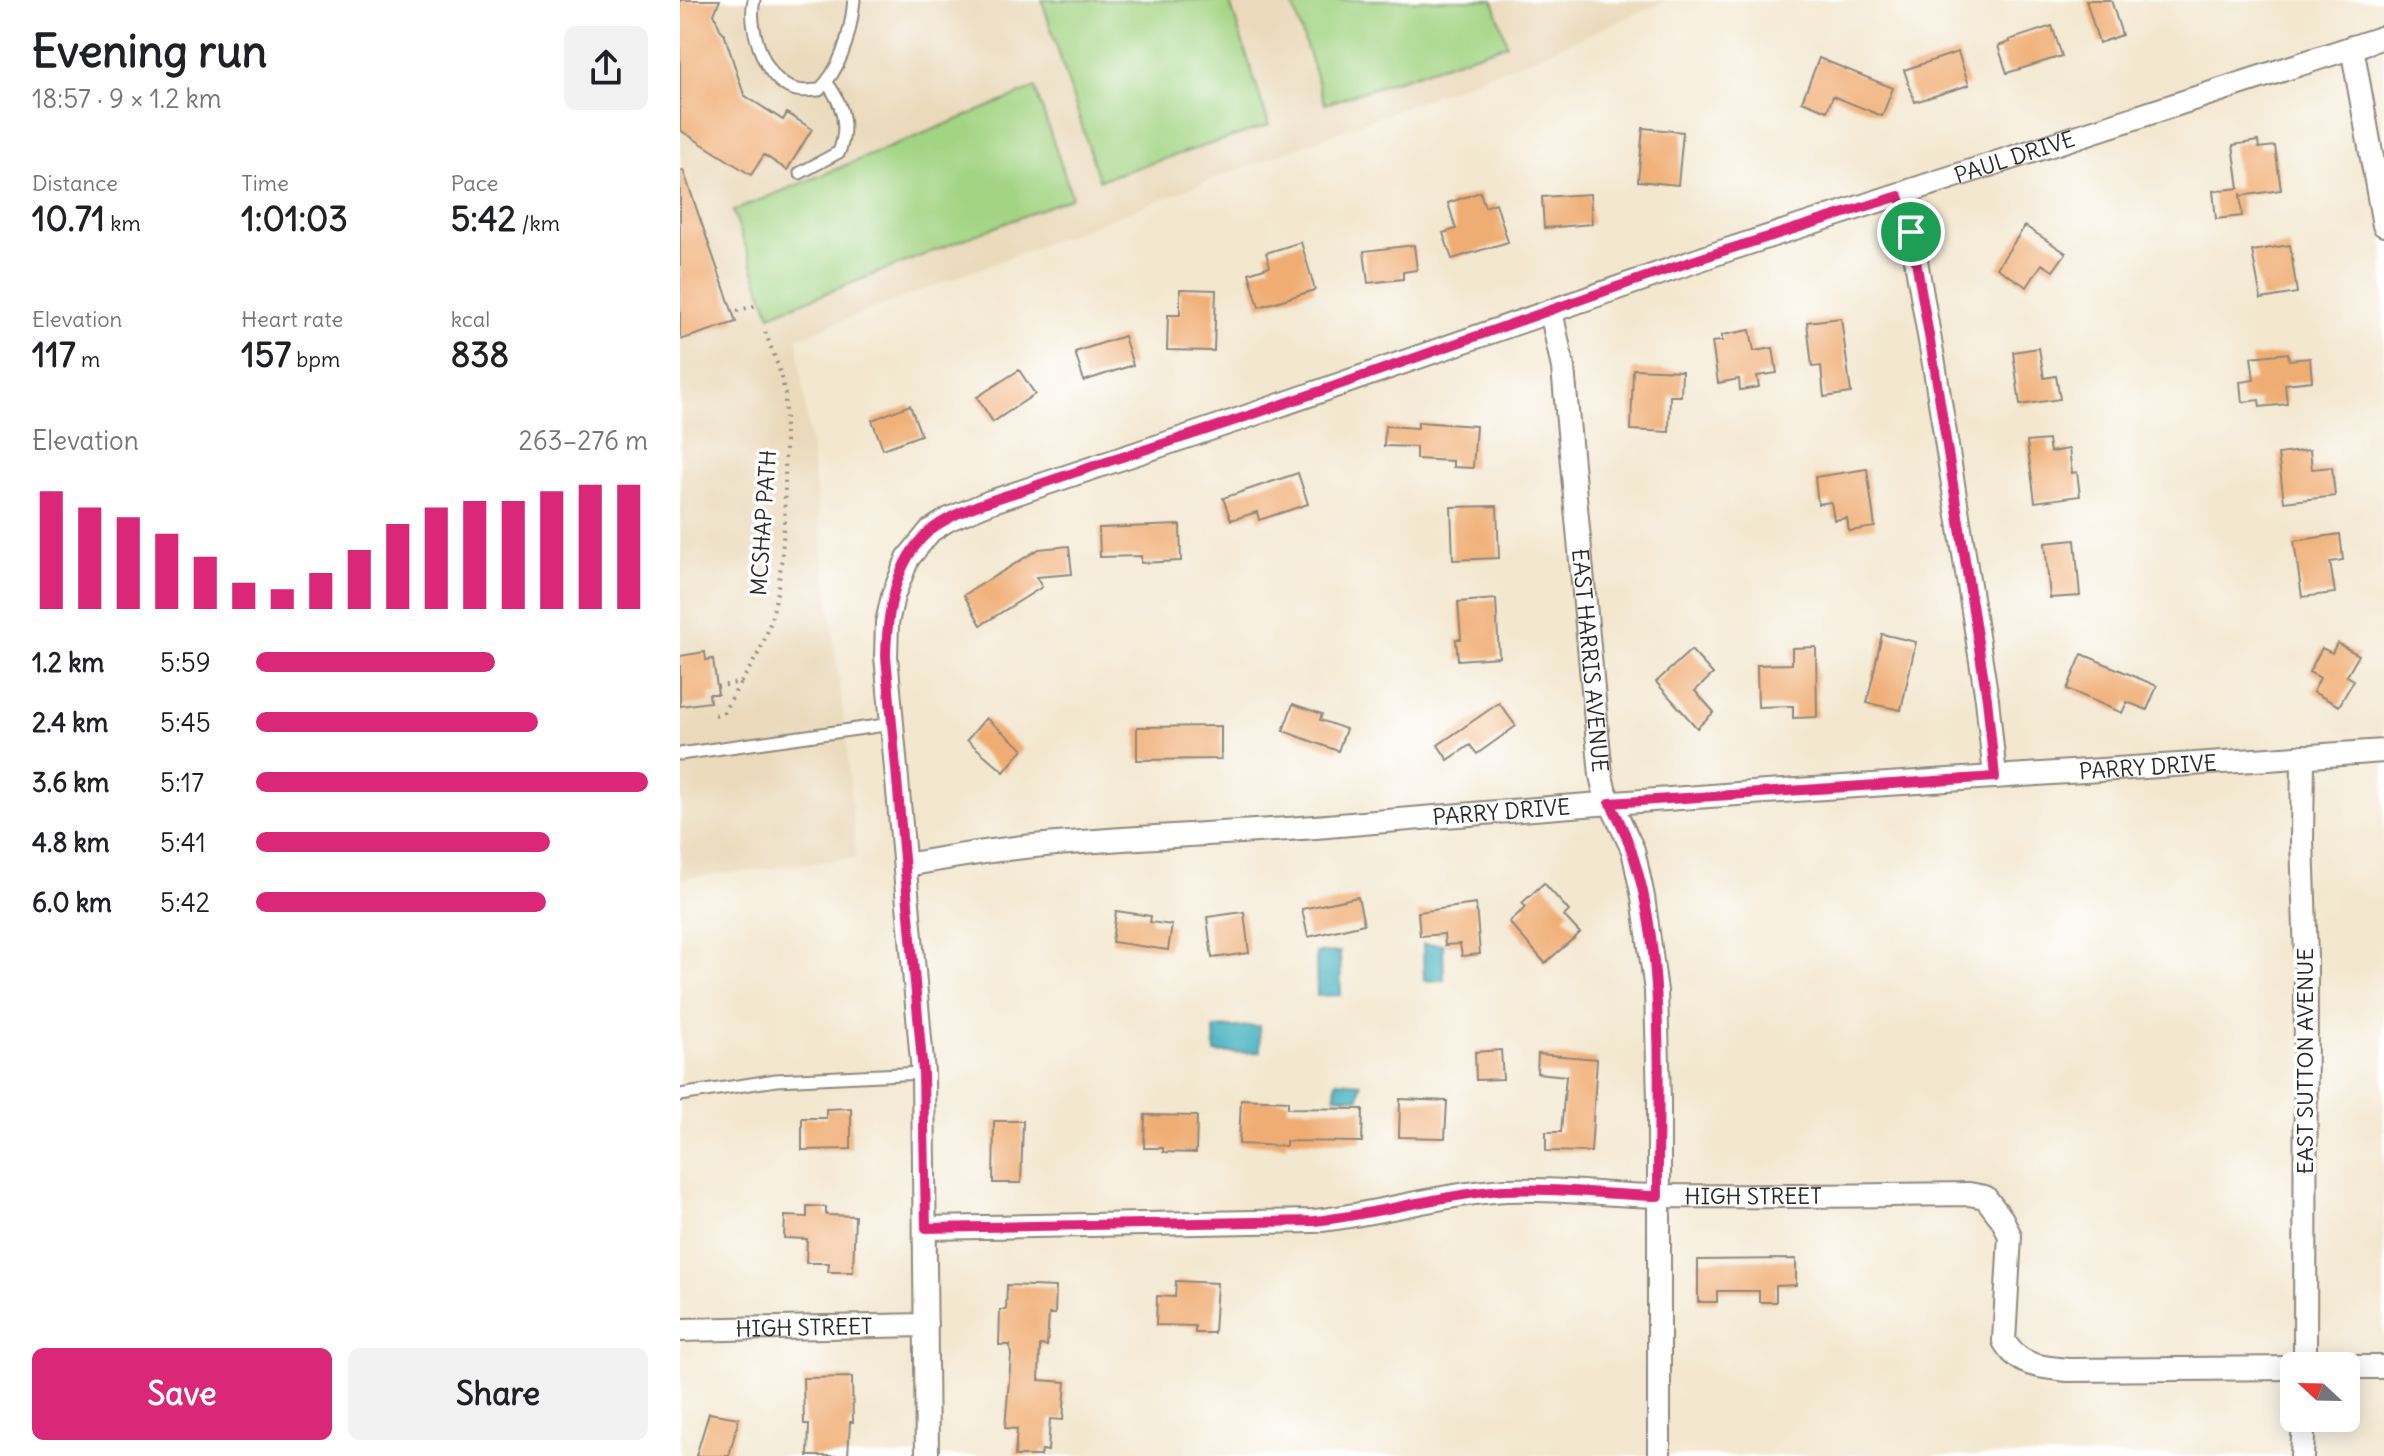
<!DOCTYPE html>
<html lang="en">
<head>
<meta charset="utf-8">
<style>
  body { margin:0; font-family:Delius,sans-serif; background:#f2f2f2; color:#202124; height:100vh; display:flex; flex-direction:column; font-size:30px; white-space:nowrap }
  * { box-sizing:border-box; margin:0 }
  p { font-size:26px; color:#757577 }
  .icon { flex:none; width:44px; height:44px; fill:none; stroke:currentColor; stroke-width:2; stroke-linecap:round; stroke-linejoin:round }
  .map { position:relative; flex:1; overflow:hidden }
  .details { display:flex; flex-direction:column; background:#fff; width:680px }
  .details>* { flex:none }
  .needle { width:52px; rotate:292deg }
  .buttons { position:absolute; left:1600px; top:1352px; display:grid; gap:16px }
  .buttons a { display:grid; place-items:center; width:80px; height:80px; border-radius:12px; background:#fff; box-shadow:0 4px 20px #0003; font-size:40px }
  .pin { position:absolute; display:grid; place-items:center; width:68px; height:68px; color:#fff; margin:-34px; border:4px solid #fff; border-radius:50%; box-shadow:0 2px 8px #0007 }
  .round { display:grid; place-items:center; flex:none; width:84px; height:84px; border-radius:12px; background:#f2f2f2 }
  .head { display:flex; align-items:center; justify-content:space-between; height:136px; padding:0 32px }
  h1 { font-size:44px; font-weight:700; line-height:60px }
  .stats { display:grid; grid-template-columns:repeat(3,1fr); gap:12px; height:136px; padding:8px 32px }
  .stats div { display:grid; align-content:center }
  .stats b { font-size:34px; font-weight:700 }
  .stats small { font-size:22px; font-weight:400 }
  .stats p { font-size:22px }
  .chart { height:224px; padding:16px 32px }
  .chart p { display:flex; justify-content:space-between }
  .chart svg { width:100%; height:144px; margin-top:8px; stroke:#db2777; stroke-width:6 }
  .primary-button { display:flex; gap:16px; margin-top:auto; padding:16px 32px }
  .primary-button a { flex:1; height:92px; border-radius:12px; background:#db2777; color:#fff; font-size:32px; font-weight:700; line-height:92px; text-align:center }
  .primary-button a+a { background:#f2f2f2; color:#202124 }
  ul { padding:0 32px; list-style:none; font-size:26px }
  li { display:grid; grid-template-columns:128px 96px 1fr; align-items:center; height:60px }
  li i { height:20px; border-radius:10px; background:#db2777 }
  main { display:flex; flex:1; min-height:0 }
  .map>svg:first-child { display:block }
</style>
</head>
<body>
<main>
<section class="details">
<div class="head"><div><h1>Evening run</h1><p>18:57 · 9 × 1.2 km</p></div><a class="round"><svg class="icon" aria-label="share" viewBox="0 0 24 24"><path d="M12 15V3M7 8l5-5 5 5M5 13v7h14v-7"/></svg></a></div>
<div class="stats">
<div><p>Distance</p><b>10.71<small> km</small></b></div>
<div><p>Time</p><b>1:01:03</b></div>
<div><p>Pace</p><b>5:42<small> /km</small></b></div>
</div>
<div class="stats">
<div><p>Elevation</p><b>117<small> m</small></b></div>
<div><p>Heart rate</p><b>157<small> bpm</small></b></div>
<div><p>kcal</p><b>838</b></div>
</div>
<div class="chart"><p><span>Elevation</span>263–276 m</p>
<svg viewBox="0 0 160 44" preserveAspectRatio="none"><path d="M5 44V8M15 44V13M25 44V16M35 44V21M45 44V28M55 44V36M65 44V38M75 44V33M85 44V26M95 44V18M105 44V13M115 44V11M125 44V11M135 44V8M145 44V6M155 44V6"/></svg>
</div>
<ul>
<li><b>1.2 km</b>5:59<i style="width:61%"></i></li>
<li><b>2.4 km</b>5:45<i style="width:72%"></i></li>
<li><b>3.6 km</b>5:17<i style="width:100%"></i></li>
<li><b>4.8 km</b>5:41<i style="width:75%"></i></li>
<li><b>6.0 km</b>5:42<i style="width:74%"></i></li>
</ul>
<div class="primary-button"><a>Save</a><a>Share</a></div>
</section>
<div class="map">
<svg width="1704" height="1456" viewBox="0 0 1704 1456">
  <rect width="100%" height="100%" fill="#fff"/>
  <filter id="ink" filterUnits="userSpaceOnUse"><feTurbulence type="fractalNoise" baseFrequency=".0125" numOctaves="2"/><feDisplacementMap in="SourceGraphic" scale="16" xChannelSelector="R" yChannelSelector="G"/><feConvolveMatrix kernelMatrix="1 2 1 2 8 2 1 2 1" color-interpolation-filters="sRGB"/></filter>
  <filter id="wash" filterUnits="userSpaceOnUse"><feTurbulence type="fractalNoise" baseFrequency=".006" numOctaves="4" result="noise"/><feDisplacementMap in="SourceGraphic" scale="32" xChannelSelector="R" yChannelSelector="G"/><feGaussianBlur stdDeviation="1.8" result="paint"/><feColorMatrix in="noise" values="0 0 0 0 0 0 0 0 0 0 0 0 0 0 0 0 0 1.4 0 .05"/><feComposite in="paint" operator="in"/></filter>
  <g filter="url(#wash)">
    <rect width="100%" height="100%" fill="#f3e7cf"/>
    <path fill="#ead9ba" d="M0,0H988L858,56L117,338L167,746L176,858L0,879Z"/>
    <path fill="#a3d483" stroke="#678057" stroke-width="2" d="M362,0H549L589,125L419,180Z
      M611,0H813L827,44L645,104Z
      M355,88L392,197L90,315L53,211Z"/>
    <path fill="#41afbe" stroke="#366d74" stroke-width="2" d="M743,944H763L764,980L744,981Z
      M660,952L661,995L637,996L636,953Z
      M579,1026L580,1052L535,1053L534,1028Z
      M656,1081L681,1083L679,1098L655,1096Z"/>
    <g id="blocks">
      <path fill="#f0ad73" d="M0,0H40L34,14L40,29L44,33L64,95L103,120L107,113L132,129L107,170L84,155L71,175L0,130Z
        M1406,0H1431L1442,35L1419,43Z
        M1372,26L1382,56L1327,73L1318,46L1330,42L1329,40Z
        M1278,52L1289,85L1235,102L1224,70Z
        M1139,58L1213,88L1202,116L1153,96L1147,111L1122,101Z
        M963,128L1003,132L998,185L958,181Z
        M1578,141L1579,148L1595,146L1601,190L1560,196V193L1562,216L1536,219L1533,191L1559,188L1553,145Z
        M3,170L56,322L0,340V171Z
        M800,192L805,207L816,203L828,242L772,259L763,233L776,229L768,203Z
        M910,194L912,224L864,228L862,197Z
        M1345,226L1386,253L1373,271L1362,264L1347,287L1317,268Z
        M621,242L635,290L579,307L569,273L590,266L586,253Z
        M734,245L737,270L723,272V279L688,283L684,251Z
        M1610,245L1617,293L1581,299L1572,251Z
        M500,289L536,290L534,351L487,350L488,315H500Z
        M1161,318L1171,393L1144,397L1141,366L1132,367L1127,322Z
        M1070,330L1074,351L1093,348L1097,373L1077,376L1079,387L1060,390L1059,379L1038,383L1032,342L1042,341V335Z
        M444,336L453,365L404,381L395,352Z
        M1359,348L1364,378L1376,376L1380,399L1340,405L1333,352Z
        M1608,353L1609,360L1630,358L1632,381L1605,384L1607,404L1580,407L1579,400L1562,402L1560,382L1574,380L1571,357Z
        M953,369L1002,371L1001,396H990L989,432L951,430Z
        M339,370L355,394L313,422L297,397Z
        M230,405L241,435L203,449L192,420Z
        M738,422L796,426L793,468L773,467V461L736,459V447L704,446L705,426L738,428Z
        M1368,440L1370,452L1389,449L1392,473L1397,472L1400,496L1355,502L1347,442Z
        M1630,450L1632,469L1652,467L1655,496L1604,502L1598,454Z
        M1187,469L1195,527L1169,531L1167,518L1154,520L1151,502L1138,504L1135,477Z
        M618,473L628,504L579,520L577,512L551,520L543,498Z
        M817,506L819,558L773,560L771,507Z
        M500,525L501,561L461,563V556L420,557L419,528Z
        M1660,534L1663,560L1650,562L1655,593L1622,597L1614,541Z
        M1395,540L1400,596L1370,598L1365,543Z
        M389,546L392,574L356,577L362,587L301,625L284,595L359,549Z
        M816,599L819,657L778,660L776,639H781L778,602Z
        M1202,634L1236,642L1221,710L1187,703Z
        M1657,643L1679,655L1667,676L1674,680L1659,706L1633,692L1640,678L1629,672L1642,648L1652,653Z
        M1136,647L1137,717L1113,718V706L1078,707L1077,665L1112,664V648Z
        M1011,650L1033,674L1015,691L1034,712L1017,728L976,682Z
        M25,652L26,660L33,659L38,694H29L30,702L0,706V656Z
        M1402,654L1477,686L1467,710L1447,702L1442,713L1387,689Z
        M819,703L836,726L797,754L790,745L768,760L758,745Z
        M613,704L642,714L640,720L666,729L658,751L603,731Z
        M306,718L343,749L324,772L287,740Z
        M541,726V759L457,760V727Z
        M864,883L889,911L884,916L900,933L865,963L829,922L846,907L842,903Z
        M678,897L684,924L628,937L622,909Z
        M796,904L800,954L782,956L780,944L765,945L764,934L740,936L738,912Z
        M436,911L471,916L470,922L492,925L488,950L432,942Z
        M564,912L569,953L532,958L527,917Z
        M821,1050L823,1079L796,1080L795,1052Z
        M858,1054L917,1059L911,1152L866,1151V1132H881L886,1076L857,1073Z
        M561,1099L608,1101V1108L683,1109L682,1142L606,1141V1146L559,1144Z
        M720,1099L767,1101L765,1138L719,1137Z
        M171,1108V1149L122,1150V1118H146V1109Z
        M465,1115L517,1116L516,1153L483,1152V1148H464Z
        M314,1121H343L341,1183H313Z
        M127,1206L146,1207V1215L175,1216L173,1272H148L149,1263H126L127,1239L104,1238L105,1216L127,1217Z
        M1116,1259V1285L1096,1286V1302H1079V1291H1037V1302H1018V1260Z
        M496,1281L537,1283L534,1333H515V1326L476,1325L477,1296L495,1297Z
        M327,1285L376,1287L375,1314H369L367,1346L360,1345L359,1380L386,1382L383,1420L370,1419L368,1451L362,1450L361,1456H335L337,1429L325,1428L331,1356L330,1345H319L320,1310H326Z
        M172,1377L173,1422H170L168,1456H128L129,1424H124L123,1378Z
        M29,1413L59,1418L49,1456H16Z"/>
    </g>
  </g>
  <g filter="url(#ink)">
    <use href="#blocks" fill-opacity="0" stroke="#8f897d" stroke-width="2"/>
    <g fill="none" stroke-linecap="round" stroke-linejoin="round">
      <defs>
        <path id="lane" d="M74,0C68,26 83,74 108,87C118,92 128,91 139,90C162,68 171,30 174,0
          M120,173L159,152C169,127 163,104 147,83
          M0,754L212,724
          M0,1095L96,1080L243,1073"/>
        <g id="street">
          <path d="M1672,47L1704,225"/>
          <path d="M1219,196L1231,232L1254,364L1307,699L1315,777"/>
          <path id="s1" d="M871,311L883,368L921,775L924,789L953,850L963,897L976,991L979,1100V1456"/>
          <path d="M1623,756L1622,840L1626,959L1625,1366"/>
          <path id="s2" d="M226,865C265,858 304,851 344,847C453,836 562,834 671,824C1015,794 1360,775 1704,751"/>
          <path id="s3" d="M246,1228L634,1221C698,1214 761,1194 826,1190C877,1188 927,1195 978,1196C1081,1197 1185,1195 1289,1194L1305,1197L1322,1219L1330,1236L1324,1341C1339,1367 1361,1367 1388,1370L1614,1368"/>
          <path id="s4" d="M0,1330L246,1325"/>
          <path d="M1666,1367H1704"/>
          <path id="s5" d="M247,1456L243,1073L206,656L207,623L213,596L228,558L250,531L269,519L310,502L560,419L1041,252L1704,37"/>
          <path d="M1622,1456L1624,1418"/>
        </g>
      </defs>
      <use href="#lane" stroke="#8f897d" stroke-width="15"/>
      <use href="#street" stroke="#8f897d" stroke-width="26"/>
      <path stroke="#8f897d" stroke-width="4" stroke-dasharray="2 6" stroke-linecap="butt" d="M57,311L77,305
        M37,687L61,682C72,665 83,647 89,627C110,555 104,469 105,394L101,374L84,329
        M35,715L43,713L61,682"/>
      <use href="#lane" stroke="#fff" stroke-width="11"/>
      <use href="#street" stroke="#fff" stroke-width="22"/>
    </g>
  </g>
  <g fill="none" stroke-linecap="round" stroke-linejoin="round" filter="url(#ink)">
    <defs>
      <path id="route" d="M1219,196L1231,232L1254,364L1307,699L1315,777L930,803C991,907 977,1078 978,1196C927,1195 875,1187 823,1190C759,1195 697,1214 634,1221L246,1228L243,1073L206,656C207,612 215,558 252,529C280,508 320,498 352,487C421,463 491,442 559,419C720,365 879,305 1040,252C1100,233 1160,215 1219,196Z"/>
    </defs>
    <use href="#route" stroke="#fff" stroke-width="16"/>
    <use href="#route" stroke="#db2777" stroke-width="10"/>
  </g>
  <g text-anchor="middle" stroke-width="7" stroke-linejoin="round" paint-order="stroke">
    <g font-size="22" fill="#2b2b2b" stroke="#fff">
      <text dy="8" stroke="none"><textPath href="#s5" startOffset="2086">PAUL DRIVE</textPath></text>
      <text transform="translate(83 523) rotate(-86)" y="8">MCSHAP PATH</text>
      <text dy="8" stroke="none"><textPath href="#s1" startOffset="352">EAST HARRIS AVENUE</textPath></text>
      <text dy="8" stroke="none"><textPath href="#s2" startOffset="1246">PARRY DRIVE</textPath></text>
      <text dy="8" stroke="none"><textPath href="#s2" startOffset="598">PARRY DRIVE</textPath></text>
      <text transform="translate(1625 1061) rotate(-90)" y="8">EAST SUTTON AVENUE</text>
      <text dy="8" stroke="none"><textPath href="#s3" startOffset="830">HIGH STREET</textPath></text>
      <text dy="8" stroke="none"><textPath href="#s4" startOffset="124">HIGH STREET</textPath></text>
    </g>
  </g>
</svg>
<div class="buttons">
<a><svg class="needle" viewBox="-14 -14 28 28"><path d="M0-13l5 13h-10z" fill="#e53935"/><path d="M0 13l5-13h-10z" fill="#757577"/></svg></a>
</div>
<div class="pin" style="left:1231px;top:232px;background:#1e9e55"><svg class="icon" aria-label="arrive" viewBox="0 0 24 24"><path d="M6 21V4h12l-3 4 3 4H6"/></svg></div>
</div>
</main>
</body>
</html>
